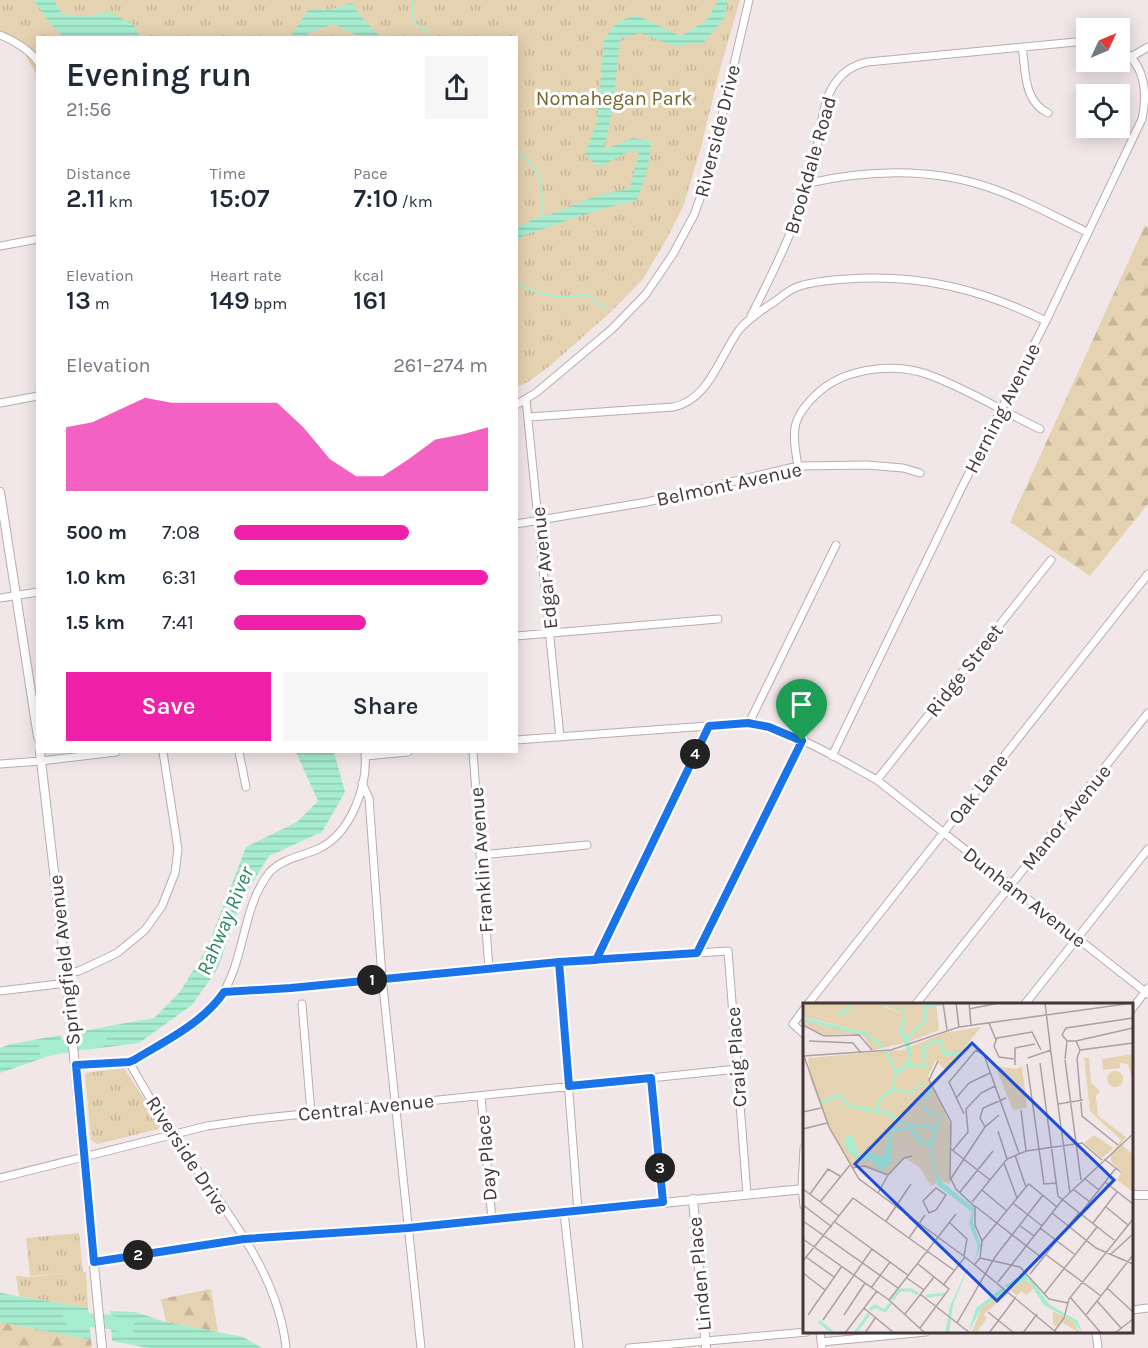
<!DOCTYPE html>
<html lang="en">
<head>
<meta charset="utf-8">
<style>
  body { margin:0; font-family:Karla,sans-serif; background:#f6f6f7; color:#1f2937; height:100vh; display:flex; flex-direction:column; font-size:22px; white-space:nowrap }
  * { box-sizing:border-box; margin:0 }
  p { font-size:20px; color:#747a83 }
  .icon { flex:none; width:33px; height:33px; fill:none; stroke:currentColor; stroke-width:2; stroke-linecap:round; stroke-linejoin:round }
  .map { position:relative; flex:1; overflow:hidden }
  .side { position:absolute; left:36px; top:36px; width:482px; height:717px; display:flex; flex-direction:column; background:#fff; border-radius:0px; box-shadow:0 3px 15px #0003 }
  .side>* { flex:none }
  .needle { width:39px; rotate:46deg }
  .buttons { position:absolute; left:1076px; top:18px; display:grid; gap:12px }
  .buttons a { display:grid; place-items:center; width:54px; height:54px; border-radius:0px; background:#fff; box-shadow:0 3px 15px #0003; font-size:30px }
  .pin { position:absolute; display:grid; place-items:center; width:51px; height:51px; color:#fff; margin:-62px -26px; border-radius:50% 50% 50% 0; rotate:-45deg; box-shadow:0 0 6px #0007 }
  .pin .icon { rotate:45deg }
  .km { position:absolute; width:30px; height:30px; margin:-15px; border-radius:50%; background:#222; color:#fff; font-size:16px; line-height:30px; text-align:center }
  .round { display:grid; place-items:center; flex:none; width:63px; height:63px; border-radius:0px; background:#f6f6f7 }
  .summary { display:flex; align-items:center; justify-content:space-between; height:102px; padding:0 30px }
  h1 { font-size:33px; font-weight:600; line-height:45px }
  .stats { display:grid; grid-template-columns:repeat(3,1fr); gap:9px; height:102px; padding:6px 30px }
  .stats div { display:grid; align-content:center }
  .stats b { font-size:26px; font-weight:600 }
  .stats small { font-size:16px; font-weight:400 }
  .stats p { font-size:16px }
  .chart { height:168px; padding:12px 30px }
  .chart p { display:flex; justify-content:space-between }
  .chart svg { width:100%; height:108px; margin-top:6px; fill:#ef21aa; opacity:.7 }
  .button { display:flex; gap:12px; margin-top:auto; padding:12px 30px }
  .button a { flex:1; height:69px; border-radius:0px; background:#ef21aa; color:#fff; font-size:24px; font-weight:600; line-height:69px; text-align:center }
  .button a+a { background:#f6f6f7; color:#1f2937 }
  ul { padding:0 30px; list-style:none; font-size:20px }
  li { display:grid; grid-template-columns:96px 72px 1fr; align-items:center; height:45px }
  li i { height:15px; border-radius:8px; background:#ef21aa }
  .map>svg:first-child { display:block }
</style>
</head>
<body>
<div class="map">
<svg width="1148" height="1348" viewBox="0 0 1148 1348">
  <defs>
    <pattern id="forest-firs" width="22" height="20" patternUnits="userSpaceOnUse" patternTransform="scale(1.5)"><rect width="22" height="20" fill="#e5d2b1"/><path d="M5 1l3.5 6h-7zM16 11l3.5 6h-7z" fill="#c6b599"/></pattern>
    <pattern id="park-tufts" width="24" height="20" patternUnits="userSpaceOnUse" patternTransform="scale(1.5)"><rect width="24" height="20" fill="#e5d2b1"/><path d="M3 7l-1-3M5 7V3M7 7l1-3M15 17l-1-3M17 17v-4M19 17l1-3" fill="none" stroke="#c6b599"/></pattern>
    <pattern id="water-rules" width="6" height="5" patternUnits="userSpaceOnUse" patternTransform="scale(1.5)"><rect width="6" height="5" fill="#a6edd0"/><path d="M0 2.5h6" fill="none" stroke="#90ccb3"/></pattern>
  </defs>
  <rect width="100%" height="100%" fill="#f2e7e8"/>
  <path fill="url(#forest-firs)" d="M1145,225L1148,228V504L1090,576L1010,522Z
    M211,1289L218,1332L166,1322L161,1299Z
    M0,1322L91,1340L92,1348H0Z"/>
  <path fill="url(#park-tufts)" d="M0,0H740L720,69L700,151L683,207L666,240L643,279L613,310L551,365L528,382L516,387V38H38L37,76L25,54L0,38Z
    M124,1068L161,1125L159,1129L97,1144L91,1140L85,1073Z
    M79,1233L83,1272H86L88,1308L19,1296L16,1276L30,1277L64,1273L30,1276L26,1238Z"/>
  <path fill="url(#water-rules)" d="M34,0H54L61,13C79,17 92,16 110,12L134,25L140,37H64L49,22Z
    M718,0H728L724,19L703,43L674,46L640,33L620,39L613,106L604,150L633,138L651,141C650,163 645,181 636,201C599,207 561,224 524,235L516,242V228L536,218L549,215L593,197L630,188L639,152L632,150L599,167L585,155L597,121L604,40L617,22L636,15L681,36L707,20Z
    M352,3L361,17L381,37H360L334,24L310,32L305,37H290L308,10L332,9Z
    M296,752H334L345,792L322,832L269,856L241,901L218,968L192,1005L139,1043L85,1050L82,1031L154,1018L180,992L207,948L246,847L297,822L318,801Z
    M61,1035L63,1051L0,1073V1048L11,1044Z
    M0,1293L88,1308L91,1340L0,1322Z
    M110,1311L135,1312L166,1322L243,1337L262,1348H149L112,1341Z"/>
  <g fill="none" stroke-linecap="round" stroke-linejoin="round">
    <path stroke="#a6edd0" stroke-width="2" d="M413,0V22L425,30L429,38
      M516,152C546,169 540,186 543,216
      M516,284C544,295 557,301 587,294L606,309"/>
    <path stroke="#a6edd0" stroke-width="14" d="M45,1049L100,1040
      M70,1318L109,1322L128,1327"/>
    <defs>
      <path id="minor" d="M0,35C13,40 30,50 38,62
        M1022,47C1026,71 1023,101 1048,113
        M1131,57L1148,47
        M809,183C872,169 937,167 999,191C1029,202 1058,218 1087,232
        M0,246L38,239
        M751,316C775,269 797,223 812,173C819,148 820,109 832,88C840,74 852,65 868,62L1086,41
        M526,400L560,737
        M0,403L38,396
        M516,405L537,392L612,329L646,294L673,254L694,215L708,176L749,0
        M529,417L673,407C709,400 719,357 739,330C748,319 759,312 771,304C779,299 788,290 797,287C812,281 832,280 847,279C920,274 981,289 1046,321
        M798,466C792,431 790,418 819,392C847,367 898,362 932,376C969,390 1004,412 1040,429
        M516,524L647,502L798,466L867,465L903,468L920,473
        M0,598L38,592
        M516,636L718,619
        M749,723L836,545
        M516,740L749,723C794,731 837,758 877,780L1148,994
        M239,752L246,787
        M473,752L489,969
        M365,756L408,752
        M832,756L961,489L1046,321L1142,119C1148,91 1145,64 1119,47
        M0,764L41,761L116,752
        M877,780L1051,560
        M362,783L369,798L382,977L421,1348
        M480,855L587,845
        M697,953L802,742
        M596,960L709,726
        M559,962L578,1211
        M66,973L79,971L117,953L145,930L162,906L175,873L178,849L163,752
        M0,991L67,983
        M224,992L299,987L559,962L728,951L747,1194
        M302,1004L311,1113
        M808,1004L1148,574
        M916,1004L1148,713
        M1025,1004L1148,849
        M804,1009L793,1024L804,1034
        M1132,1009L1148,988
        M129,1062C144,1088 159,1115 176,1140C220,1204 278,1269 286,1348
        M76,1065L123,1063L134,1060C156,1046 201,1022 216,1003C246,966 240,910 269,873C281,859 302,856 318,849C351,834 368,786 365,752
        M651,1078L663,1202
        M481,1096L492,1220
        M804,1148L802,1187L804,1206
        M0,1178L207,1126L256,1119L737,1069
        M564,1212L579,1348
        M1132,1310L1148,1308
        M820,1332L822,1348
        M1096,1332L1098,1348
        M821,1342L926,1332
        M629,1348L807,1332"/>
      <path id="tertiary" d="M0,492L38,737
        M40,752L67,983L102,1348
        M1132,1195H1148
        M693,1199L706,1348
        M94,1262L244,1239L408,1228L804,1189"/>
    </defs>
    <use href="#minor" stroke="#bdaaad" stroke-width="9"/>
    <use href="#tertiary" stroke="#bdaaad" stroke-width="10"/>
    <use href="#minor" stroke="#fff" stroke-width="7"/>
    <use href="#tertiary" stroke="#fff" stroke-width="8"/>
  </g>
  <g fill="none" stroke-linecap="round" stroke-linejoin="round">
    <defs>
      <path id="route" d="M802,741L697,953L559,962L291,988L224,992C203,1023 165,1041 134,1060L129,1062L76,1065L94,1262L244,1239L408,1228L663,1202L651,1078L569,1086L559,962L596,960L709,726L748,723L769,727L802,741"/>
    </defs>
    <use href="#route" stroke="#fff" stroke-width="12"/>
    <use href="#route" stroke="#1a73e8" stroke-width="8"/>
  </g>
  <g text-anchor="middle" stroke-width="6" stroke-linejoin="round" paint-order="stroke">
    <g font-size="20" fill="#74662c" stroke="#fff">
      <text x="614" y="105">Nomahegan Park</text>
    </g>
    <g font-size="20" fill="#453639" stroke="#fff">
      <text transform="translate(717 131) rotate(-76)" y="7">Riverside Drive</text>
      <text transform="translate(810 165) rotate(-74)" y="7">Brookdale Road</text>
      <text transform="translate(1002 408) rotate(-63)" y="7">Herning Avenue</text>
      <text transform="translate(729 484) rotate(-12)" y="7">Belmont Avenue</text>
      <text transform="translate(544 568) rotate(-96)" y="7">Edgar Avenue</text>
      <text transform="translate(964 670) rotate(-52)" y="7">Ridge Street</text>
      <text transform="translate(978 789) rotate(-52)" y="7">Oak Lane</text>
      <text transform="translate(1066 817) rotate(-51)" y="7">Manor Avenue</text>
      <text transform="translate(481 860) rotate(-94)" y="7">Franklin Avenue</text>
      <text transform="translate(1025 897) rotate(38)" y="7">Dunham Avenue</text>
      <text transform="translate(64 960) rotate(-96)" y="7">Springfield Avenue</text>
      <text transform="translate(736 1057) rotate(-94)" y="7">Craig Place</text>
      <text transform="translate(366 1107) rotate(-6)" y="7">Central Avenue</text>
      <text transform="translate(188 1155) rotate(57)" y="7">Riverside Drive</text>
      <text transform="translate(486 1158) rotate(-95)" y="7">Day Place</text>
      <text transform="translate(699 1274) rotate(-95)" y="7">Linden Place</text>
    </g>
    <g font-size="21" font-style="italic" fill="#2b8562" stroke="#fff">
      <text transform="translate(225 921) rotate(-67)" y="7">Rahway River</text>
    </g>
  </g>
  <g transform="translate(803 1003)">
    <rect width="330" height="330" fill="#f2e7e8"/>
    <path d="M0,0H133L136,27L106,39L102,28L97,27L102,12L82,3L65,8V2L54,15L39,19L0,10ZM0,14L19,21L51,26L47,31L22,32L0,21ZM281,55H286L288,80L297,88L293,93L295,113L323,134L318,141L330,152V189L314,177L319,168L308,159V151L318,137L287,108ZM192,63L214,66L219,63L224,105L210,107ZM203,288L206,290L181,311L184,315L173,330L169,329L179,304Z" fill="#e5d2b1"/>
    <path d="M64,1L66,8L77,2L102,12L98,27L102,28L106,39L70,47L60,33L47,31L50,26L0,14V10L39,19L54,15ZM178,24L143,68L133,57L125,73L147,121V181L138,178L128,183L116,164L102,155L85,172L60,164L49,165L24,120L8,78L5,55L99,47L141,30ZM291,132L310,145L299,155L281,140ZM223,276L231,285L224,292L218,288L214,293L205,285ZM250,308L270,318L277,330L258,319L254,324L250,321Z" fill="#e5d2b1"/>
    <path d="M330,51V78L325,61L317,60V65L300,67L299,56ZM17 64a9 9 0 1 1 18 0a9 9 0 1 1-18 0ZM304 76a8 8 0 1 1 16 0a8 8 0 1 1-16 0Z" fill="#e5d2b1"/>
    <path d="M78,0L99,7L101,0L102,20L99,28L107,35L109,59L92,74V85L109,90L113,83L122,80L128,86V91L119,99L129,112L133,107L138,114L129,144L133,168L138,178L171,205L170,220L178,243L171,259L175,243L166,221L169,209L134,182L127,145L117,140L106,127L89,128V159L78,168L69,158L52,155L42,143L43,133H49L57,155L68,149L80,155L88,124L109,125L125,142L136,113L133,109L128,115L118,101V95L125,92L124,83H117L109,92L90,88V72L107,55L95,25L99,23L100,9ZM167,260L150,302L146,330H142L147,303ZM223,270L247,302L275,318L279,330L270,318L241,302L225,277L205,285L201,283ZM199,285L203,288L179,304L165,330L173,305Z" fill="#a6edd0"/>
    <path fill="none" stroke="#a6edd0" stroke-width="3" d="M34,9L41,11L48,0M0,16L63,31L81,45M106,34L123,16L122,3L139,1M83,49L94,70M105,62L122,64L120,45L132,38L139,39L141,51H156M19,99L36,92L46,103L88,111L96,119L114,124L125,122L130,126M73,109L76,98L91,85M123,293L142,291M89,297L97,287H108L115,291M67,307L72,303L82,308L88,300M16,318L30,330M52,330L66,311"/>
    <path fill="none" stroke="#ada0a2" stroke-width="1.5" d="M140,0L144,27M153,0L156,24M166,0L168,22M242,0L249,58M166,6L196,0M186,20L193,37M0,22L21,33L56,32L69,47M259,32L263,25L330,15M259,32L264,38H273L330,25M6,38L50,40L58,50M273,38L277,47L274,55M173,47L181,52L216,150M277,47L330,40M0,53L88,47L156,24L330,0M1,53L26,124L56,176L162,254L254,330M225,55L248,47M274,55L279,113L315,142M211,56L196,54L191,43L194,35L229,29L238,47M262,56L264,38M262,57L278,177M135,58L126,77L148,119L147,174L153,186L172,204V222L179,238M249,58L267,190M237,60L255,193L311,237M224,61L241,181L253,180M212,62V45L232,41M154,94L166,80L187,70M255,101L280,97M218,107L223,148M0,109L18,105M161,111L146,79L173,47M182,124L177,115L180,105L203,95M0,126L24,120M195,128L204,156M148,146L187,177M150,147L165,129L163,106L178,90L192,83M212,152L223,184M301,156L318,169M201,160L214,195M49,165L62,163L85,172L101,155L109,153M281,175L296,187M147,177L182,124L196,112M302,179L330,201M223,184L226,181L254,204M133,185L143,192L133,207L126,210L120,198ZM0,186L36,213M270,186L287,199M179,187L204,208M157,189L190,148M75,190L85,172M7,191L25,166L37,173M17,199L47,162M169,199L204,156L223,148L279,140L299,157M210,200L239,223M0,202L29,224M172,203L239,255M303,204L325,222M249,210L293,245L330,261M277,211L313,165M0,218L95,285M83,218L108,181M32,219L106,273M147,220L164,236L161,253M290,220L314,189M216,222L231,233M237,225L271,251M106,235L122,212M0,236L86,297L122,330M242,251L298,293M308,251L330,231M3,254L31,274M177,255L217,264L246,296L265,300M0,258L50,195L152,268M115,261L146,286L117,325M172,261L177,255L179,238L223,184M0,270L22,287M227,271L276,210M104,275L121,287M195,279L260,196L330,131M141,281L162,254M68,285L87,259M304,285L330,309M117,291L167,330M241,291L294,224M267,294L298,330M86,297L153,211M294,298L318,325M61,305L91,330M185,309L211,330M102,311L131,274M5,312L39,263M41,312L62,280M283,312L330,252M20,317L69,246M154,320L192,254L240,192M42,330L74,288M62,330L73,314M186,330L213,294M220,330L234,311M250,330L261,315L266,296L330,216M312,330L330,316"/>
    <path fill="#1d4ed8" fill-opacity="0.15" stroke="#1d4ed8" stroke-width="3" d="M169,40L311,177L194,298L52,161Z"/>
    <rect width="330" height="330" fill="none" stroke="#453639" stroke-width="3"/>
  </g>
</svg>
<div class="buttons">
<a><svg class="needle" viewBox="-14 -14 28 28"><path d="M0-13l5 13h-10z" fill="#e53935"/><path d="M0 13l5-13h-10z" fill="#747a83"/></svg></a>
<a><svg class="icon" aria-label="locate" viewBox="0 0 24 24"><circle cx="12" cy="12" r="6"/><path d="M12 2v4M12 18v4M2 12h4M18 12h4"/></svg></a>
</div>
<div class="pin" style="left:802px;top:741px;background:#1e9e55"><svg class="icon" aria-label="arrive" viewBox="0 0 24 24"><path d="M6 21V4h12l-3 4 3 4H6"/></svg></div>
<b class="km" style="left:372px;top:980px">1</b>
<b class="km" style="left:138px;top:1255px">2</b>
<b class="km" style="left:660px;top:1168px">3</b>
<b class="km" style="left:695px;top:754px">4</b>
<section class="side">
<div class="summary"><div><h1>Evening run</h1><p>21:56</p></div><a class="round"><svg class="icon" aria-label="share" viewBox="0 0 24 24"><path d="M12 15V3M7 8l5-5 5 5M5 13v7h14v-7"/></svg></a></div>
<div class="stats">
<div><p>Distance</p><b>2.11<small> km</small></b></div>
<div><p>Time</p><b>15:07</b></div>
<div><p>Pace</p><b>7:10<small> /km</small></b></div>
</div>
<div class="stats">
<div><p>Elevation</p><b>13<small> m</small></b></div>
<div><p>Heart rate</p><b>149<small> bpm</small></b></div>
<div><p>kcal</p><b>161</b></div>
</div>
<div class="chart"><p><span>Elevation</span>261–274 m</p>
<svg viewBox="0 0 160 44" preserveAspectRatio="none"><path d="M0 44V18L10 16L20 11L30 6L40 8L50 8L60 8L70 8L80 8L90 18L100 31L110 38L120 38L130 31L140 23L150 21L160 18V44z"/></svg>
</div>
<ul>
<li><b>500 m</b>7:08<i style="width:69%"></i></li>
<li><b>1.0 km</b>6:31<i style="width:100%"></i></li>
<li><b>1.5 km</b>7:41<i style="width:52%"></i></li>
</ul>
<div class="button"><a>Save</a><a>Share</a></div>
</section>
</div>
</body>
</html>
